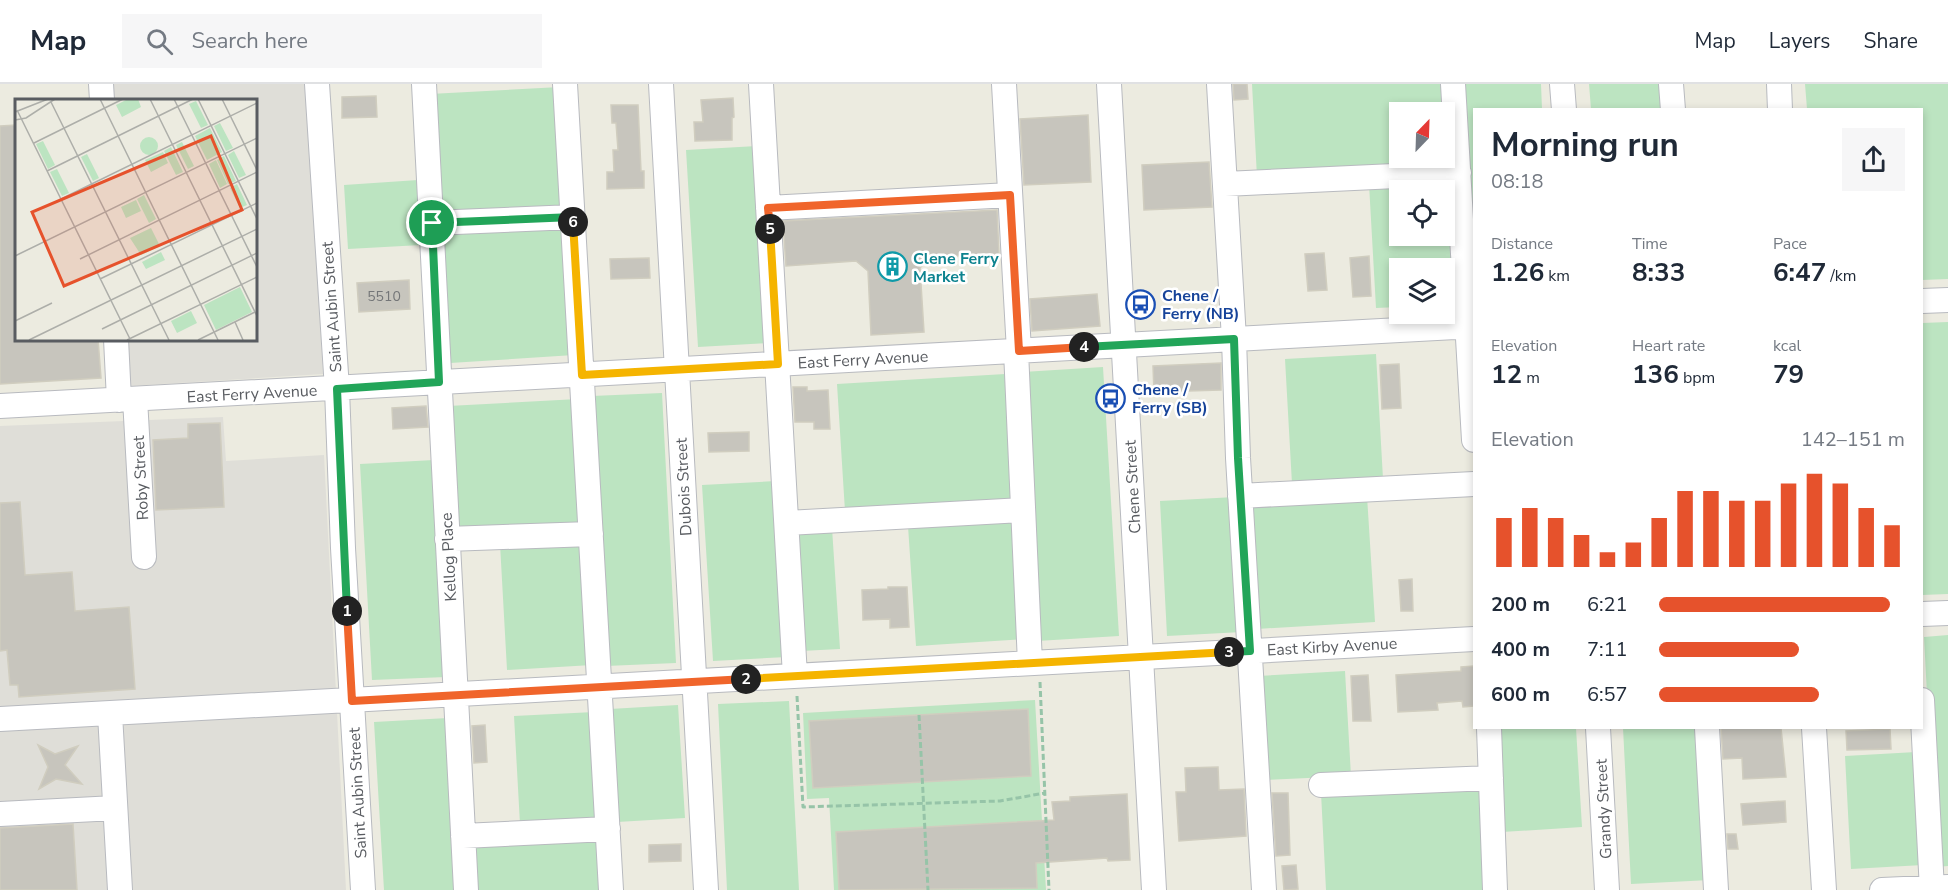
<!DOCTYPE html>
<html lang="en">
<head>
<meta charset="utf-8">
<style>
  body { margin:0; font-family:"Nunito Sans",sans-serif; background:#f6f6f7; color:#1f2937; height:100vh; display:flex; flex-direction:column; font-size:22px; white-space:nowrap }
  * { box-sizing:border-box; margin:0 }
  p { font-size:20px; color:#747a83 }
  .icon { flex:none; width:33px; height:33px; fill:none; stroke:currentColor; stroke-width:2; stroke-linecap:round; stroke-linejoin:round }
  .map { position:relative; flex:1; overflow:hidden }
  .sheet { position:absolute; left:1473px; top:24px; width:450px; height:621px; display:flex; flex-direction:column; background:#fff; border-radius:0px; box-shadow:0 3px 9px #0003 }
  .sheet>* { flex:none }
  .needle { width:39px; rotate:23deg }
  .tools { position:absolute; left:1389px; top:18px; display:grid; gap:12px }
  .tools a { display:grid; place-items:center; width:66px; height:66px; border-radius:0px; background:#fff; box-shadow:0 3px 9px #0003; font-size:30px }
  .pin { position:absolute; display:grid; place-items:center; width:51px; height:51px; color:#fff; margin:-26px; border:3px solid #fff; border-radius:50%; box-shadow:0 2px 6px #0007 }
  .km { position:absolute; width:30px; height:30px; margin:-15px; border-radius:50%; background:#222; color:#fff; font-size:16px; line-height:30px; text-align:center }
  .round { display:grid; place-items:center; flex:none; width:63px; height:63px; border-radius:0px; background:#f6f6f7 }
  .head { display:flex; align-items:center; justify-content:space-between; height:102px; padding:0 18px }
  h1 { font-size:33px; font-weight:700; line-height:45px }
  .metrics { display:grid; grid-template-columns:repeat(3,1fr); gap:9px; height:102px; padding:6px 18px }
  .metrics div { display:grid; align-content:center }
  .metrics b { font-size:26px; font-weight:700 }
  .metrics small { font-size:16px; font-weight:400 }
  .metrics p { font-size:16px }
  .chart { height:168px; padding:12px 18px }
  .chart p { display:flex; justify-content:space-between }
  .chart svg { width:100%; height:108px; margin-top:6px; stroke:#e6522c; stroke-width:6 }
  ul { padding:0 18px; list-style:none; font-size:20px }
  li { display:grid; grid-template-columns:96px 72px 1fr; align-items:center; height:45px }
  li i { height:15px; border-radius:8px; background:#e6522c }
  header { display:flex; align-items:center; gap:36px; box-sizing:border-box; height:84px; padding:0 30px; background:#fff; border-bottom:2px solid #e0e1e3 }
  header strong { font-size:28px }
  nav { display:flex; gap:33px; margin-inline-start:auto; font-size:21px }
  .search { width:420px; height:54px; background:#f6f6f7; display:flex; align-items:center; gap:15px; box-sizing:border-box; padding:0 21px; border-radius:0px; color:#747a83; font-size:22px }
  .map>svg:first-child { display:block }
</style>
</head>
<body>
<header>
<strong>Map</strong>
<div class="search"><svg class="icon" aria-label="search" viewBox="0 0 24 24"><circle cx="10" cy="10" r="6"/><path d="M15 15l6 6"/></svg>Search here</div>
<nav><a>Map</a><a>Layers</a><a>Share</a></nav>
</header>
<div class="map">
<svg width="1948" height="806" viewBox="0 0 1948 806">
  <rect width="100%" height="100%" fill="#ecebe0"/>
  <path fill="#dfded8" d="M93,0H306L323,290L112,303L109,255H255V16H94Z
    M223,333L226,377L324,371L346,806H0V342Z"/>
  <path fill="#bce4c1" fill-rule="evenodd" d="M1252,0H1446L1450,83L1257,93ZM1400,28H1444V74H1400Z
    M1460,0H1541L1542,25L1474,26V223Z
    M1589,0H1666L1667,25H1591Z
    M1805,0H1948V195L1922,196V26L1807,25Z
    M560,3L567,126L437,133L430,10Z
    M757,62L769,259L698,263L686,66Z
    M418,96L421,161L348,165L344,101Z
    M1453,96L1460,220H1445L1444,184H1400L1399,223L1376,224L1369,100ZM1400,106H1444V152H1400Z
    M566,141L574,271L450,279L441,149Z
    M1948,238V510L1922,511V239Z
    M1376,270L1383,395L1292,400L1285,275Z
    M1103,283L1119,552L1037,557L1023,288Z
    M1005,290L1012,418L845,427L837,300Z
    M662,309L676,579L606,582L592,312Z
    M578,315L585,439L456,447L448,322Z
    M434,376L446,593L372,596L360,380Z
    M776,397L787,573L713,577L702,401Z
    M1367,412L1375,538L1257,545L1249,420Z
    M1235,413L1242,548L1167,552L1160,417Z
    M1016,435L1024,555L916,562L908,442Z
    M832,444L840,565L801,567L793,447Z
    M585,456L592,581L507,586L500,460Z
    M1948,551V782L1936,783L1924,553Z
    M1345,587L1351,692L1264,696L1258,592Z
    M1035,616L1046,806H834L829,714L807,715L803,629Z
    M789,617L799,806H727L718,620Z
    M678,621L685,734L617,738L610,625Z
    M594,628L600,736L520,740L514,632Z
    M448,634L458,806H384L374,638Z
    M1497,644H1576L1582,743L1502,748Z
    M1623,644H1702L1710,796L1631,800Z
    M1916,668L1923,781L1851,785L1845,672Z
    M1484,702L1488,806H1326L1321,709Z
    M601,752L603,806H473L470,758Z"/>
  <path fill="#c7c5bd" stroke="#d0cdbf" stroke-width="1.5" d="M1233,0H1247L1248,15L1234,16Z
    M376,12L377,33L342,34V13Z
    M733,14L734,33L732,34V56L695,57L694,38H703L701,16Z
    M611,21H638L641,87H644V104L607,105V88H614L613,66H618L616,39H612Z
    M1088,31L1091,98L1024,101L1020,35Z
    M16,41V255H98L101,294L0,300V42Z
    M1209,78L1212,123L1144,126L1142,81Z
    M997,126L999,170L929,173L920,184L924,248L871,251L868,187L856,177L786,182L783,137Z
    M1324,169L1327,206L1308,207L1305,170Z
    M1369,172L1371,212L1353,213L1350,174Z
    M649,174L650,194L611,195L610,175Z
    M409,196L410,225L359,228L357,199Z
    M1097,210L1100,242L1032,247L1030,215Z
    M1221,279V306L1154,308L1153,282Z
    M1399,280L1401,324L1382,325L1380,281Z
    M793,303H807V307L828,306L830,345H814V338H795Z
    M426,322L428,343L393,345L392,324Z
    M220,339L224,423L156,426L153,356L188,354V340Z
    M749,348V367L709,368L708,349Z
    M20,418L25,491L72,488L75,527L129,523L135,605L19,613L18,601H10L7,566L0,567V419Z
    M1412,495L1413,527H1401L1399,496Z
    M888,503H907L909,543L890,544V535L863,536L862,506L888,505Z
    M1474,582V622L1463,623L1462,617L1437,619L1438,626L1398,628L1396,591L1461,587V583Z
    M1368,591L1371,637H1353L1351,592Z
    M1028,625L1031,692L813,704L809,637Z
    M485,641L487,678L474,679L472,642Z
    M1721,644H1781L1786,693L1743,695L1742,674L1723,675Z
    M1890,645L1891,665L1847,666L1846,647Z
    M38,661L55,670L78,662L65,681L82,700L56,695L39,705L48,683Z
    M1218,683L1219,706L1244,705L1246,752L1179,757L1176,708H1186L1185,684Z
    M1272,709H1288L1290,771L1276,772Z
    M1127,710L1130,776L1108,777L1107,774L1036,779L1037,804L839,806L836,748L1054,736L1052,718L1070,717V713Z
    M1785,717L1786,738L1743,741L1741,720Z
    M73,740L77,806H0V744Z
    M1727,750H1736L1738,765H1728Z
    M681,760V777L649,778V761Z
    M1296,781L1298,805L1284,806L1282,782Z"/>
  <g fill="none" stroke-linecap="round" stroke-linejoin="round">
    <defs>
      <path id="minor" d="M101,0L102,16
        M317,0L337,305L343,464L363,806
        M424,0L466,806
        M565,0L611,806
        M661,0L706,806
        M761,0L795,592
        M1004,0L1019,267
        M1109,0L1154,806
        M1219,0L1234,255L1238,374L1264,806
        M1453,0L1474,356
        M1562,0L1564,26
        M1671,0L1673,26
        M1779,0L1780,26
        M1225,100L1459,89
        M768,124L1010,111
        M432,139L573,133
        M1922,217L1948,216
        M116,255L119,316
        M1016,267L1030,579
        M135,315L144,473
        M0,322L1474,242
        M1240,412L1474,400
        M787,439L1023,426
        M447,455L591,450
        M1922,530L1948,529
        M1922,616L1932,806
        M110,630L120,806
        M0,635L1474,555
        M1489,644L1495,806
        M1598,644L1607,806
        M1707,644L1716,806
        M1814,644L1824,806
        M1321,701L1491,694
        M0,730L115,724
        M463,752L608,745
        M1882,806L1948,803"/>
    </defs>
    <use href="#minor" stroke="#b8babf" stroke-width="26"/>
    <path stroke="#96c4a8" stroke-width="3" stroke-dasharray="6 3" stroke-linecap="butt" d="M1040,598L1049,806
      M797,612L803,723L1000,717L1045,709
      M919,631L928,806"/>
    <use href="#minor" stroke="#fff" stroke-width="24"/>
  </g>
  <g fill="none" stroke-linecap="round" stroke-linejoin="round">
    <defs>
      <path id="split-1" d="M347,527L337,305L439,298L432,139"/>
      <path id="split-2" d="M347,527L352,617L746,595"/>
      <path id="split-3" d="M746,595L1229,568"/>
      <path id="split-4" d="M1084,263L1234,255L1238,374L1250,567L1229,568"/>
      <path id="split-5" d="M770,145L768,124L1010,111L1019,267L1084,263"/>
      <path id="split-6" d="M573,138L582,291L778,280L770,145"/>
      <path id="split-7" d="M432,139L573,133V138"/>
    </defs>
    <use href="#split-1" stroke="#fff" stroke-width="12"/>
    <use href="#split-2" stroke="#fff" stroke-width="12"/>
    <use href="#split-3" stroke="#fff" stroke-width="12"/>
    <use href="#split-4" stroke="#fff" stroke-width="12"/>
    <use href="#split-5" stroke="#fff" stroke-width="12"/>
    <use href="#split-6" stroke="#fff" stroke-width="12"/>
    <use href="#split-7" stroke="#fff" stroke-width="12"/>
    <use href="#split-1" stroke="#22a559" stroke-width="8"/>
    <use href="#split-2" stroke="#f0652b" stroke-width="8"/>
    <use href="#split-3" stroke="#f5b400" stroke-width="8"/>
    <use href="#split-4" stroke="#22a559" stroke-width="8"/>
    <use href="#split-5" stroke="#f0652b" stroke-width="8"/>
    <use href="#split-6" stroke="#f5b400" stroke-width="8"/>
    <use href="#split-7" stroke="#22a559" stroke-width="8"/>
  </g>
  <defs>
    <symbol id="building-ring" viewBox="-11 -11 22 22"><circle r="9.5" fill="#fff" stroke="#0f9aa8" stroke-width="1.5"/><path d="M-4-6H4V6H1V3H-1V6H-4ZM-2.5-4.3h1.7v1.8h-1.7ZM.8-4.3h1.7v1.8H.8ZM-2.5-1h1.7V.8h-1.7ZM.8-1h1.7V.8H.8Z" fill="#0f9aa8"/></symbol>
    <symbol id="bus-ring" viewBox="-11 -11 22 22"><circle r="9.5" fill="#fff" stroke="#1a4fb4" stroke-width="1.5"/><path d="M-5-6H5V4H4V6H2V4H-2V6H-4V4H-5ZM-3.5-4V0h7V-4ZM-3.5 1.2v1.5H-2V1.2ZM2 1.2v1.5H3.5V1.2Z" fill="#1a4fb4"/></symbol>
  </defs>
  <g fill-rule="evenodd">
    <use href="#building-ring" x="876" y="166" width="33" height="33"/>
    <use href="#bus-ring" x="1124" y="204" width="33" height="33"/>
    <use href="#bus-ring" x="1094" y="298" width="33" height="33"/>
  </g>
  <g text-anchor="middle" stroke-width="5" stroke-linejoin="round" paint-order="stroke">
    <g font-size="14" fill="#747678">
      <text x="384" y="217">5510</text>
    </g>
    <g font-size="16" font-weight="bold" fill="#0d838f" stroke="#fff" text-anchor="start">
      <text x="913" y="180">Clene Ferry<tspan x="913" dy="18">Market</tspan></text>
    </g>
    <g font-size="16" font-weight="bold" fill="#164399" stroke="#fff" text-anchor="start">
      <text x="1162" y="217">Chene /<tspan x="1162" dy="18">Ferry (NB)</tspan></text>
      <text x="1132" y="311">Chene /<tspan x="1132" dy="18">Ferry (SB)</tspan></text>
    </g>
    <g font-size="16" fill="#595c61" stroke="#fff">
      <text transform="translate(331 223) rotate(-94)" y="6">Saint Aubin Street</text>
      <text transform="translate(863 275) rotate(-3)" y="6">East Ferry Avenue</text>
      <text transform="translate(252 309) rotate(-3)" y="6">East Ferry Avenue</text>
      <text transform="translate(140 394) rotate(-93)" y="6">Roby Street</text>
      <text transform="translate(683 403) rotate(-93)" y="6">Dubois Street</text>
      <text transform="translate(1132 403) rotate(-93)" y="6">Chene Street</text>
      <text transform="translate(448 473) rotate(-93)" y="6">Kellog Place</text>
      <text transform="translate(1332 562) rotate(-3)" y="6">East Kirby Avenue</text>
      <text transform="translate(357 709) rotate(-93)" y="6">Saint Aubin Street</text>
      <text transform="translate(1603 725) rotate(-93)" y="6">Grandy Street</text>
    </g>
  </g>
  <g transform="translate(15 15)">
    <rect width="242" height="242" fill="#ecebe0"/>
    <path d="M113,0H123L126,8L107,18L101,6ZM181,2L193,26L186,29L174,5ZM205,24L218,49L211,52L199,27ZM195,29L207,53L192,61L180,37ZM125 47a9 9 0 1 1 18 0a9 9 0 1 1-18 0ZM28,42L40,66L33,70L21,45ZM167,43L179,67L173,70L161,46ZM156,48L168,73L161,76L149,52ZM219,52L231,76L224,79L213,56ZM148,53L153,64L136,73L130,61ZM72,55L84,79L78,82L66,58ZM209,57L221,82L213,85L202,61ZM201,61L212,85L205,89L194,65ZM42,70L54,94L47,97L35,73ZM222,85L232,106L225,109L215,89ZM129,96L141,120L134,124L122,100ZM121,101L126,112L111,119L106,108ZM136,129L145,147L126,156L115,139ZM146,153L150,161L131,170L127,163ZM225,188L237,213L201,231L189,206ZM176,212L182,224L162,234L156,222Z" fill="#bce4c1"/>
    <path fill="none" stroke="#adaea9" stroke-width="1.5" d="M85,0L203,241M135,0L242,217M159,0L242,168M183,0L242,120M207,0L242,71M36,3L154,241M2,11L115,240M0,13L33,0M0,21L11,19L40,0M19,44L108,0M32,72L178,0M46,100L242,4M0,157L242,39M65,160L242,73M85,180L242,104M0,222L37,204M220,223L228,241M87,230L242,154M14,241L242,130M112,241L242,178M183,241L240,213"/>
    <path fill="#e6522c" fill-opacity="0.15" stroke="#e6522c" stroke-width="3" d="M196,37L227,111L49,187L17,113Z"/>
    <rect width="242" height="242" fill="none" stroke="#595c61" stroke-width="3"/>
  </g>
</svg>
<div class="tools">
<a><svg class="needle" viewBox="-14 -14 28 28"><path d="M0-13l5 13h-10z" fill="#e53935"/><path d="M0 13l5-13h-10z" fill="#747a83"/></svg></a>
<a><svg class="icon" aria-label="locate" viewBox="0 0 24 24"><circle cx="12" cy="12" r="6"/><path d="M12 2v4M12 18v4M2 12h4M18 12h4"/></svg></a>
<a><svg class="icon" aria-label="layers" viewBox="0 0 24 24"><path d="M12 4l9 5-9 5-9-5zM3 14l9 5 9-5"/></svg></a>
</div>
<div class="pin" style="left:432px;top:139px;background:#1e9e55"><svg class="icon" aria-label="arrive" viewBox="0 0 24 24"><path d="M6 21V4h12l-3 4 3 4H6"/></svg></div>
<b class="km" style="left:347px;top:527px">1</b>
<b class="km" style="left:746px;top:595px">2</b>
<b class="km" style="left:1229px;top:568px">3</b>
<b class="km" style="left:1084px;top:263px">4</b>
<b class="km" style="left:770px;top:145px">5</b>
<b class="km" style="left:573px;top:138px">6</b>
<section class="sheet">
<div class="head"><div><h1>Morning run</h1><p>08:18</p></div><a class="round"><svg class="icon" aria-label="share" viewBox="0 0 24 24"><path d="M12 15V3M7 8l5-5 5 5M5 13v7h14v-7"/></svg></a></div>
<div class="metrics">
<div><p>Distance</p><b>1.26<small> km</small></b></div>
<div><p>Time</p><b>8:33</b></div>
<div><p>Pace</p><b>6:47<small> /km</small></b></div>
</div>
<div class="metrics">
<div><p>Elevation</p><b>12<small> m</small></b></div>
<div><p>Heart rate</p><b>136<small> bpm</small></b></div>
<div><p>kcal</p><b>79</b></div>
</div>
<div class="chart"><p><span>Elevation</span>142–151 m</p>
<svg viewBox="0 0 160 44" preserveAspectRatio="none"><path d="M5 44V24M15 44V20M25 44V24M35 44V31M45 44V38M55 44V34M65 44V24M75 44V13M85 44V13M95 44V17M105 44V17M115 44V10M125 44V6M135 44V10M145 44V20M155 44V27"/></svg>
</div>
<ul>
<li><b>200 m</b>6:21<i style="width:94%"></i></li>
<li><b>400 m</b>7:11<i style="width:57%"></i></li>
<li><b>600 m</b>6:57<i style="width:65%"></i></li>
</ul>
</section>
</div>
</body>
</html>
